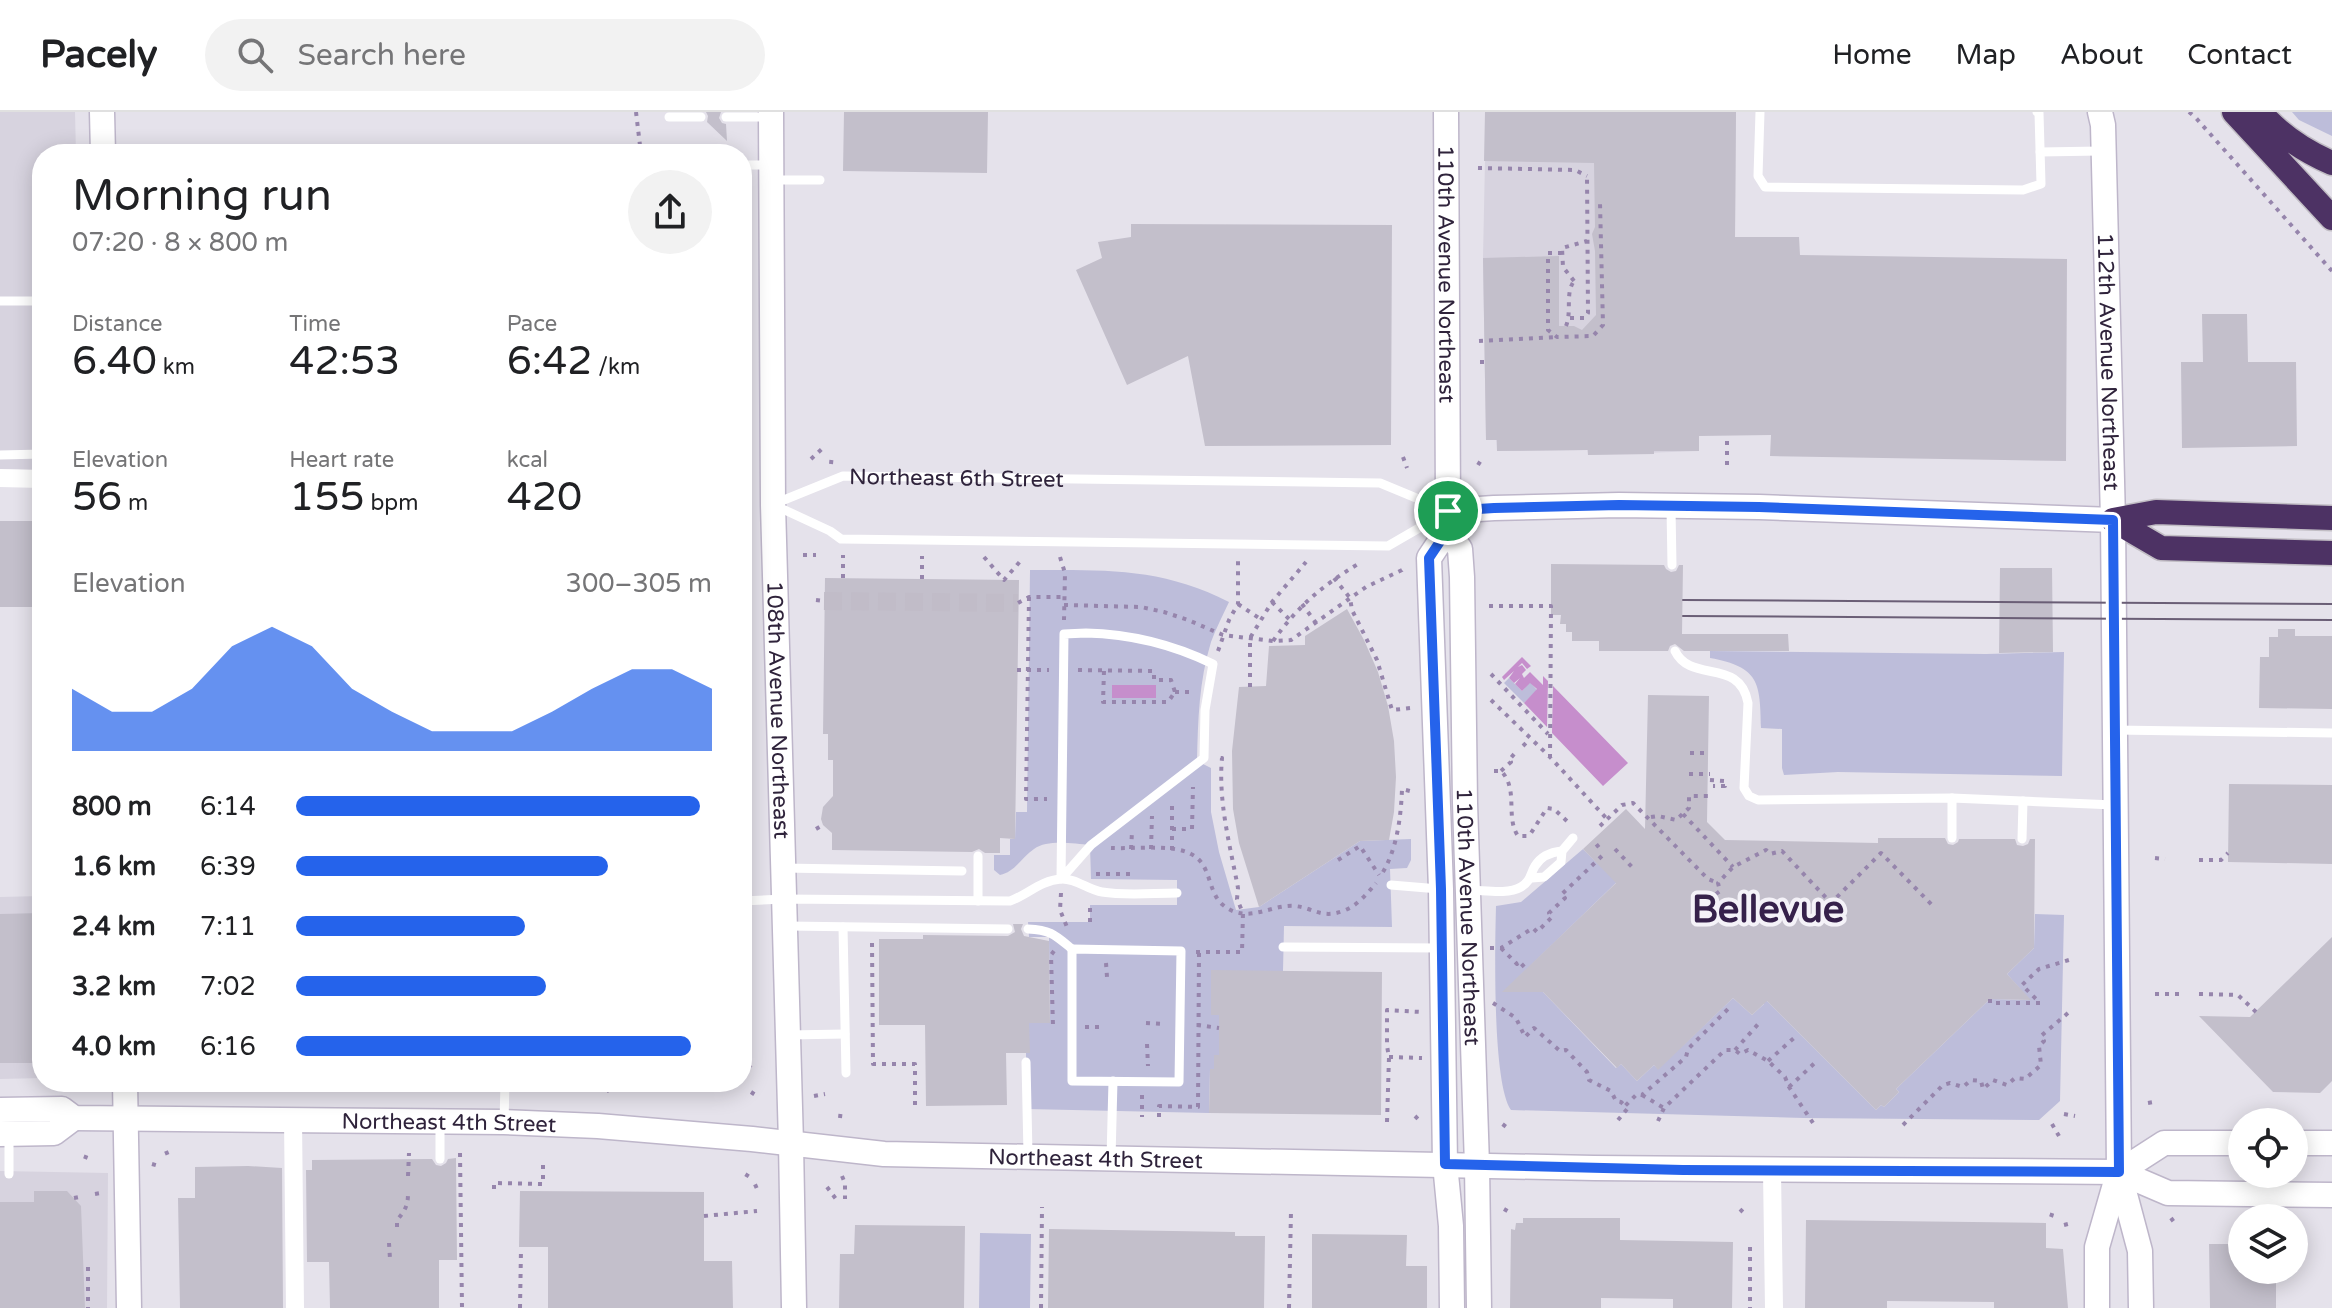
<!DOCTYPE html>
<html lang="en">
<head>
<meta charset="utf-8">
<style>
  body { margin:0; font-family:"Varela Round",sans-serif; background:#f2f2f2; color:#202124; height:100vh; display:flex; flex-direction:column; font-size:30px; white-space:nowrap }
  * { box-sizing:border-box; margin:0 }
  p { font-size:26px; color:#757577 }
  .icon { flex:none; width:44px; height:44px; fill:none; stroke:currentColor; stroke-width:2; stroke-linecap:round; stroke-linejoin:round }
  .map { position:relative; flex:1; overflow:hidden }
  .sheet { position:absolute; left:32px; top:32px; width:720px; height:948px; display:flex; flex-direction:column; background:#fff; border-radius:32px; box-shadow:0 4px 20px #0003 }
  .sheet>* { flex:none }
  .fabs { position:absolute; left:2228px; top:996px; display:grid; gap:16px }
  .fabs a { display:grid; place-items:center; width:80px; height:80px; border-radius:50%; background:#fff; box-shadow:0 4px 20px #0003; font-size:40px }
  .pin { position:absolute; display:grid; place-items:center; width:68px; height:68px; color:#fff; margin:-34px; border:4px solid #fff; border-radius:50%; box-shadow:0 2px 8px #0007 }
  .round { display:grid; place-items:center; flex:none; width:84px; height:84px; border-radius:42px; background:#f2f2f2 }
  .summary { display:flex; align-items:center; justify-content:space-between; height:136px; padding:0 40px }
  h1 { font-size:44px; font-weight:600; line-height:60px }
  .figures { display:grid; grid-template-columns:repeat(3,1fr); gap:12px; height:136px; padding:8px 40px }
  .figures div { display:grid; align-content:center }
  .figures b { font-size:40px; font-weight:600 }
  .figures small { font-size:22px; font-weight:400 }
  .figures p { font-size:22px }
  .chart { height:224px; padding:16px 40px }
  .chart p { display:flex; justify-content:space-between }
  .chart svg { width:100%; height:144px; margin-top:8px; fill:#2563eb; opacity:.7 }
  ul { padding:0 40px; list-style:none; font-size:26px }
  li { display:grid; grid-template-columns:128px 96px 1fr; align-items:center; height:60px }
  li i { height:20px; border-radius:10px; background:#2563eb }
  header { display:flex; align-items:center; gap:48px; box-sizing:border-box; height:112px; padding:0 40px; background:#fff; border-bottom:2px solid #e0e0e0 }
  header strong { font-size:38px }
  nav { display:flex; gap:44px; margin-inline-start:auto; font-size:28px }
  .search { width:560px; height:72px; background:#f2f2f2; display:flex; align-items:center; gap:20px; box-sizing:border-box; padding:0 28px; border-radius:44px; color:#757577; font-size:30px }
  .map>svg:first-child { display:block }
</style>
</head>
<body>
<header>
<strong>Pacely</strong>
<div class="search"><svg class="icon" aria-label="search" viewBox="0 0 24 24"><circle cx="10" cy="10" r="6"/><path d="M15 15l6 6"/></svg>Search here</div>
<nav><a>Home</a><a>Map</a><a>About</a><a>Contact</a></nav>
</header>
<div class="map">
<svg width="2332" height="1196" viewBox="0 0 2332 1196">
  <rect width="100%" height="100%" fill="#e5e2eb"/>
  <path fill="#d7d3df" d="M0,0H75L76,42H42V358L0,357Z
    M1486,0H1736L1735,125H1720L1699,133V339L1588,343L1587,338L1497,339L1496,328H1486L1483,146Z
    M42,784V966L0,967V785Z
    M0,1059L108,1061L107,1196H0Z"/>
  <path fill="#bdbdda" d="M2292,0H2332V24L2299,8Z
    M1030,458C1104,458 1161,455 1229,490C1223,503 1216,516 1211,530C1199,569 1198,608 1197,649L1211,656V700L1219,740L1236,798L1259,795L1360,729L1411,727V748L1407,756L1390,757L1392,815L1284,814L1283,859H1211V903H1219V943H1214V957L1210,958L1209,1001L1027,997L1026,941L1028,911L1050,910L1049,825H1029L1028,810H1090V793H1177V768L1091,767L1090,733C1074,732 1048,727 1034,737C1022,745 1015,760 1000,763L994,758V743H1010V727H1015L1016,700H1027Z
    M1710,539L1986,542L2064,540L2062,664L1838,660L1784,663L1782,656V617L1761,616C1760,571 1760,555 1710,546Z
    M1509,566L1522,579L1530,570L1537,578L1524,591L1504,571Z
    M1583,737L1595,749L1624,763L1503,880H1543L1616,956L1621,952L1637,969L1654,953L1658,957L1733,886L1752,903L1764,892L1762,884L1876,998L1881,993L1884,995L1899,980L1896,977L1990,887L2030,888L2007,862L2034,836L2035,802L2064,803L2060,989L2039,1008L1804,1006L1511,998C1492,971 1495,834 1496,794L1521,790Z
    M980,1121L1031,1122L1030,1196H979Z"/>
  <path fill="#c68ecc" d="M1522,545L1531,554L1527,557L1522,551L1518,555L1522,553L1526,558L1522,562L1524,566L1530,560L1543,573V564L1548,569L1547,615L1524,591L1537,577L1530,571L1522,579L1515,572L1520,566L1514,571L1509,566L1514,559L1504,568L1502,565Z
    M1112,573H1156V586H1112Z
    M1553,574L1628,651L1603,674L1552,621Z"/>
  <path fill="#c3bfcb" d="M706,0H721L719,6L722,11L726,12L727,29L707,10L708,4Z
    M844,0H988L987,61L843,59Z
    M1485,0H1736L1735,125H1799L1800,143L2067,147L2066,349L1770,344L1771,323L1699,324V339H1654V342L1588,343V338L1497,339V328H1486L1483,146L1559,144V214H1574L1582,218L1596,203L1595,139L1592,122L1595,115L1594,51L1484,49Z
    M1131,112L1392,113L1391,333L1205,334L1188,244L1127,273L1076,158L1102,146L1098,130L1131,125Z
    M2202,202H2247L2248,250H2296L2297,334L2182,336L2181,250H2203Z
    M0,409H42V495H0Z
    M1551,452L1664,453L1666,457L1671,460L1676,459L1679,453H1683L1682,522H1788L1789,539H1684L1675,532L1670,534L1668,539H1599V529H1572V520H1566V512H1560L1561,503H1551Z
    M2000,456H2052L2053,540L1999,541Z
    M825,466L1019,468L1015,727L1000,726V741H985L979,737L972,740L832,738V721L823,713L821,707L823,695L833,684V648H828V622H823Z
    M1347,497L1364,528L1378,560L1388,594L1394,629L1396,665L1394,700L1389,728L1360,729L1259,795L1239,731L1233,697L1232,639L1239,575L1266,574L1269,534L1305,533V524Z
    M2278,517H2295V524H2332V597L2259,596L2260,545H2269V525H2278Z
    M1648,583L1709,584L1707,710L1725,728L1878,731V726H1945L1948,732L1953,733L1958,730L1959,727H2015L2017,733L2023,734L2028,732L2030,727H2035L2034,836L2007,862L2031,888L1990,887L1896,977L1899,980L1884,995L1881,993L1876,998L1767,889L1752,903L1733,886L1658,958L1654,953L1637,969L1621,952L1617,956L1543,880H1502L1616,771L1583,737L1626,697L1645,717Z
    M2229,672L2332,673V752L2228,750Z
    M42,801V951H0V802Z
    M1013,812H1023L1021,817L1024,824L1049,829L1050,911H1029L1030,941H1006L1007,993L926,994L925,913H879V827H923V823L1008,824L1015,820Z
    M2332,825V969L2320,981L2273,980L2199,904L2250,905Z
    M1211,858L1382,860L1381,1003L1209,1001L1210,957H1214V943H1219V903H1211Z
    M456,1046L457,1148H439V1196H330L329,1150H307L306,1058H312V1048L432,1047L436,1053L441,1054L446,1051L448,1047Z
    M248,1054L282,1056L283,1196H180L178,1086H195V1055Z
    M34,1079H67L81,1094L85,1196H0V1090H34Z
    M520,1079L704,1080V1149H732L733,1196H548V1135H519Z
    M1523,1106H1620V1128L1733,1130L1732,1196H1673V1187L1601,1186V1196H1510L1511,1117L1515,1118L1516,1111H1523Z
    M1806,1108L2046,1111V1136L2063,1137L2068,1196H1994V1190L1887,1189V1196H1805Z
    M855,1113L965,1114L964,1196H839L840,1142H854Z
    M1049,1117L1235,1120V1124H1265L1264,1196H1048Z
    M1312,1122L1407,1123L1406,1154H1427V1196H1312Z
    M2209,1132H2242V1158H2276V1196H2210Z"/>
  <g fill="none" stroke-linecap="round" stroke-linejoin="round">
    <path stroke="#c1bcc8" stroke-width="18" stroke-dasharray="18 9" stroke-linecap="butt" d="M824,489L1018,491"/>
    <defs>
      <g id="secondary">
        <path d="M102,0L103,42"/>
        <path id="s2" d="M771,0L773,393L791,1031L794,1196"/>
        <path id="s3" d="M1446,0L1448,394L1447,419L1429,446L1441,777L1445,1052L1451,1114L1452,1196"/>
        <path id="s4" d="M2100,0L2103,13L2113,408L2119,1060L2140,1139L2141,1196"/>
        <path d="M1448,399L1494,396L1619,393L1759,395L2113,408"/>
        <path id="s5" d="M1447,419L1460,437L1462,465L1465,691L1477,1053L1479,1196"/>
        <path d="M125,970L129,1196"/>
        <path id="s6" d="M0,998L62,997L74,1006L504,1010L598,1014L752,1027L884,1042L1594,1056L2119,1060L2168,1081L2332,1083"/>
        <path d="M0,1022L54,1021L74,1006"/>
        <path d="M2294,1031H2332"/>
        <path d="M2119,1060L2164,1031H2242"/>
        <path d="M2097,1196V1135L2118,1062"/>
      </g>
      <path id="highway" d="M2234,0L2332,106
        M2260,0C2280,23 2304,39 2332,51
        M2113,408L2161,436L2332,441
        M2113,408L2156,400L2332,406"/>
    </defs>
    <use href="#secondary" stroke="#beb6ca" stroke-width="27"/>
    <use href="#highway" stroke="#c1bdc4" stroke-width="27"/>
    <path stroke="#9685ac" stroke-width="4" stroke-dasharray="4 6" stroke-linecap="butt" d="M636,0L641,42
      M2189,0L2196,6L2332,159
      M1478,56L1575,58L1587,64
      M1562,141H1548V218L1557,225L1593,224L1603,213L1600,91
      M1574,169L1563,155L1562,136L1587,129
      M1570,206H1585L1588,201L1587,64
      M1566,214C1572,200 1565,181 1574,169
      M1479,229L1557,225
      M1480,250H1486
      M1403,345L1407,356
      M811,347L824,335
      M742,350H744
      M831,352L832,342
      M1478,353L1483,345
      M1727,353V323
      M803,443H816
      M984,445L1004,468L1023,446
      M1060,445L1065,461L1064,508
      M843,466V443
      M1334,466L1350,486L1352,498L1377,548L1392,598L1411,596
      M922,467V444
      M1029,485L1026,687H1047
      M816,488L824,489
      M1272,490L1289,507
      M1018,491L1029,485H1064
      M1238,492L1259,506
      M1302,492L1319,515
      M1064,493L1141,495L1164,500L1188,508L1223,523L1273,529L1291,528L1366,475L1402,458L1406,454
      M1489,494H1551L1550,645
      M1273,529C1298,494 1322,474 1358,452
      M1218,539L1229,508L1238,492V449
      M1017,558H1049
      M1078,558L1154,559V568H1171L1175,580
      M1104,559L1103,590H1168L1175,580
      M1491,562L1548,622
      M1250,575V526L1272,490L1306,450
      M1175,580H1193
      M1491,588L1550,645L1607,707
      M1523,634L1530,627
      M1690,641H1710
      M1494,659H1501C1519,677 1505,705 1518,724H1527L1531,721L1547,696L1554,697L1570,712
      M1501,659L1511,650L1509,648L1515,641
      M1689,662H1710
      M1710,668L1725,669V674H1713
      M1683,702L1733,755
      M1651,705L1658,704L1676,708L1689,696V684H1710
      M1600,714L1622,693L1633,691L1708,767L1718,771
      M816,717L823,713
      M1172,717H1192L1193,675
      M1596,735L1601,731
      M1111,736C1133,737 1173,732 1191,742C1212,752 1207,780 1223,793C1247,813 1270,792 1295,794C1314,796 1321,807 1343,799C1357,794 1367,782 1376,771
      M1131,737L1132,720
      M1151,737L1152,704
      M1615,737L1632,755
      M1172,738V688
      M2155,746L2165,747
      M1338,748L1360,734L1379,763
      M2199,748H2221L2228,741
      M1383,760C1397,736 1401,705 1402,677L1414,680
      M1096,762H1136
      M1061,781L1060,798L1067,815
      M1716,782L1720,779L1718,771L1733,755L1766,738L1770,742L1782,739L1831,791L1881,741L1935,796
      M1090,810V793
      M872,831L873,952H915V999
      M1490,836H1501L1533,816L1537,820L1552,805L1549,801L1565,786L1561,783L1603,743
      M1501,836L1517,852L1519,849L1526,857
      M1054,839L1051,843L1053,914L1056,915
      M1196,840H1242L1243,801L1237,787L1238,776C1230,733 1218,690 1222,646H1218
      M1106,851L1107,865
      M2155,882H2180
      M2199,882L2238,883L2256,900
      M1990,887V891H2040L2022,873L2039,857L2069,848
      M1493,891L1516,906L1525,925L1534,916L1560,939L1566,938L1587,960L1589,968L1611,979L1616,989L1621,990L1625,994
      M1146,911L1164,912
      M1197,913L1219,916
      M1085,915H1105
      M1147,932L1148,954
      M1735,938L1760,910
      M1389,945L1422,946
      M1768,949L1794,926
      M742,961L751,953
      M83,970L85,974
      M599,970L611,981L618,970
      M677,970L678,976
      M698,970L700,975
      M720,974L722,970
      M1789,975L1818,948
      M173,976L177,970
      M751,980L757,984
      M1142,983V1005
      M1642,983L1664,996
      M814,984L825,982
      M2148,991L2154,990
      M2064,1002L2075,1004
      M1415,1004L1419,1008
      M1159,1005V994L1198,995L1199,840
      M840,1006L841,997
      M1618,1008L1628,996L1625,994L1637,982L1642,983L1686,945L1688,937L1731,894
      M1658,1009L1664,996L1725,938H1735L1740,942L1748,938L1768,949L1785,965L1789,975L1813,1011
      M1387,1010L1389,945L1387,934V898L1421,900
      M2052,1012L2059,1024
      M1903,1013L1943,973L1950,971L1963,975L1971,968L1981,969L1983,977L1993,968L2007,973L2015,966L2025,967L2041,953L2039,934L2044,929L2041,924L2068,901
      M1503,1015L1509,1007
      M166,1039L169,1046
      M460,1041L462,1196
      M85,1047L88,1039
      M152,1052L159,1054
      M408,1064L409,1041
      M842,1064L845,1071V1087
      M746,1065L751,1057
      M754,1075L763,1071
      M827,1075L836,1087
      M494,1077V1071L543,1072V1051
      M95,1082L101,1081
      M74,1086L79,1085
      M1504,1097L1509,1100
      M1740,1100L1743,1097
      M704,1104L757,1099
      M2051,1105L2054,1096
      M2171,1106L2176,1113
      M2064,1113L2072,1111
      M397,1115V1108C405,1099 408,1093 408,1082
      M389,1131L390,1147
      M1750,1135V1196
      M88,1155V1196
      M520,1196L521,1137
      M1041,1196L1042,1095
      M1289,1196L1291,1099"/>
    <g stroke="#fff" stroke-width="9">
      <path d="M1760,0L1758,64L1765,75L2023,78L2041,72L2039,1L2037,0"/>
      <path d="M669,5H701"/>
      <path d="M726,5H768"/>
      <path d="M2040,40L2100,39"/>
      <path d="M742,53H771"/>
      <path d="M771,68H820"/>
      <path d="M0,189H42"/>
      <path d="M0,343L42,342"/>
      <path id="s1" d="M774,392L843,364L1380,371L1445,398"/>
      <path d="M776,394L830,419L841,427L1388,434L1445,401"/>
      <path d="M1671,397L1672,453"/>
      <path d="M1086,521C1132,522 1172,532 1213,552L1205,598L1204,646L1091,733L1061,767L1064,522Z"/>
      <path d="M1675,539C1691,572 1740,545 1748,591L1744,676L1749,684L1758,688L1952,686L2114,693"/>
      <path d="M2115,618L2332,621"/>
      <path d="M1952,686V726"/>
      <path d="M2022,727L2023,689"/>
      <path d="M783,756L962,759"/>
      <path d="M1532,766L1544,765L1561,750L1562,739L1573,726"/>
      <path d="M1391,773L1439,777"/>
      <path d="M1469,778C1484,778 1507,783 1521,775C1531,769 1530,762 1535,754C1541,744 1552,740 1562,739"/>
      <path d="M742,789L784,787L1010,789C1027,783 1041,768 1061,767C1076,766 1088,778 1102,780C1126,784 1153,781 1177,781"/>
      <path d="M978,789V744"/>
      <path d="M788,814L1008,817"/>
      <path d="M843,815L846,961"/>
      <path d="M1028,817C1051,818 1055,823 1072,837"/>
      <path d="M1283,835L1440,836"/>
      <path d="M1072,837L1181,839L1179,970L1072,969Z"/>
      <path d="M788,923L845,922"/>
      <path d="M1026,950L1028,1042"/>
      <path d="M504,1010L505,970"/>
      <path d="M1111,1046L1113,969"/>
      <path d="M440,1047V1010"/>
      <path d="M9,1062V1022"/>
    </g>
    <path stroke="#fff" stroke-width="18" d="M0,366L42,367
      M293,1007L295,1196
      M1772,1059L1774,1196"/>
    <use href="#secondary" stroke="#fff" stroke-width="24"/>
    <use href="#highway" stroke="#4d3264" stroke-width="24"/>
    <path stroke="#6a5e76" stroke-width="2" d="M1683,488L2332,492
      M1683,504L2332,508"/>
  </g>
  <g fill="none" stroke-linecap="round" stroke-linejoin="round">
    <defs>
      <path id="route" d="M1619,393L1759,395L2113,408L2119,1060L1683,1058L1445,1052L1441,777L1429,446L1447,419L1448,399L1494,396Z"/>
    </defs>
    <use href="#route" stroke="#fff" stroke-width="16"/>
    <use href="#route" stroke="#2563eb" stroke-width="10"/>
  </g>
  <g text-anchor="middle" stroke-width="8" stroke-linejoin="round" paint-order="stroke">
    <g font-size="22" fill="#2f233b" stroke="#f4f2f8">
      <text dy="8" stroke="none"><textPath href="#s3" startOffset="162">110th Avenue Northeast</textPath></text>
      <text dy="8" stroke="none"><textPath href="#s4" startOffset="250">112th Avenue Northeast</textPath></text>
      <text dy="8" stroke="none"><textPath href="#s1" startOffset="188">Northeast 6th Street</textPath></text>
      <text dy="8" stroke="none"><textPath href="#s2" startOffset="598">108th Avenue Northeast</textPath></text>
      <text dy="8" stroke="none"><textPath href="#s5" startOffset="390">110th Avenue Northeast</textPath></text>
      <text dy="8" stroke="none"><textPath href="#s6" startOffset="452">Northeast 4th Street</textPath></text>
      <text dy="8" stroke="none"><textPath href="#s6" startOffset="1100">Northeast 4th Street</textPath></text>
    </g>
    <g font-size="38" font-weight="bold" fill="#36214b" stroke="#f4f2f8">
      <text x="1768" y="810">Bellevue</text>
    </g>
  </g>
</svg>
<div class="fabs">
<a><svg class="icon" aria-label="locate" viewBox="0 0 24 24"><circle cx="12" cy="12" r="6"/><path d="M12 2v4M12 18v4M2 12h4M18 12h4"/></svg></a>
<a><svg class="icon" aria-label="layers" viewBox="0 0 24 24"><path d="M12 4l9 5-9 5-9-5zM3 14l9 5 9-5"/></svg></a>
</div>
<div class="pin" style="left:1448px;top:399px;background:#1e9e55"><svg class="icon" aria-label="arrive" viewBox="0 0 24 24"><path d="M6 21V4h12l-3 4 3 4H6"/></svg></div>
<section class="sheet">
<div class="summary"><div><h1>Morning run</h1><p>07:20 · 8 × 800 m</p></div><a class="round"><svg class="icon" aria-label="share" viewBox="0 0 24 24"><path d="M12 15V3M7 8l5-5 5 5M5 13v7h14v-7"/></svg></a></div>
<div class="figures">
<div><p>Distance</p><b>6.40<small> km</small></b></div>
<div><p>Time</p><b>42:53</b></div>
<div><p>Pace</p><b>6:42<small> /km</small></b></div>
</div>
<div class="figures">
<div><p>Elevation</p><b>56<small> m</small></b></div>
<div><p>Heart rate</p><b>155<small> bpm</small></b></div>
<div><p>kcal</p><b>420</b></div>
</div>
<div class="chart"><p><span>Elevation</span>300–305 m</p>
<svg viewBox="0 0 160 44" preserveAspectRatio="none"><path d="M0 44V25L10 32L20 32L30 25L40 12L50 6L60 12L70 25L80 32L90 38L100 38L110 38L120 32L130 25L140 19L150 19L160 25V44z"/></svg>
</div>
<ul>
<li><b>800 m</b>6:14<i style="width:97%"></i></li>
<li><b>1.6 km</b>6:39<i style="width:75%"></i></li>
<li><b>2.4 km</b>7:11<i style="width:55%"></i></li>
<li><b>3.2 km</b>7:02<i style="width:60%"></i></li>
<li><b>4.0 km</b>6:16<i style="width:95%"></i></li>
</ul>
</section>
</div>
</body>
</html>
